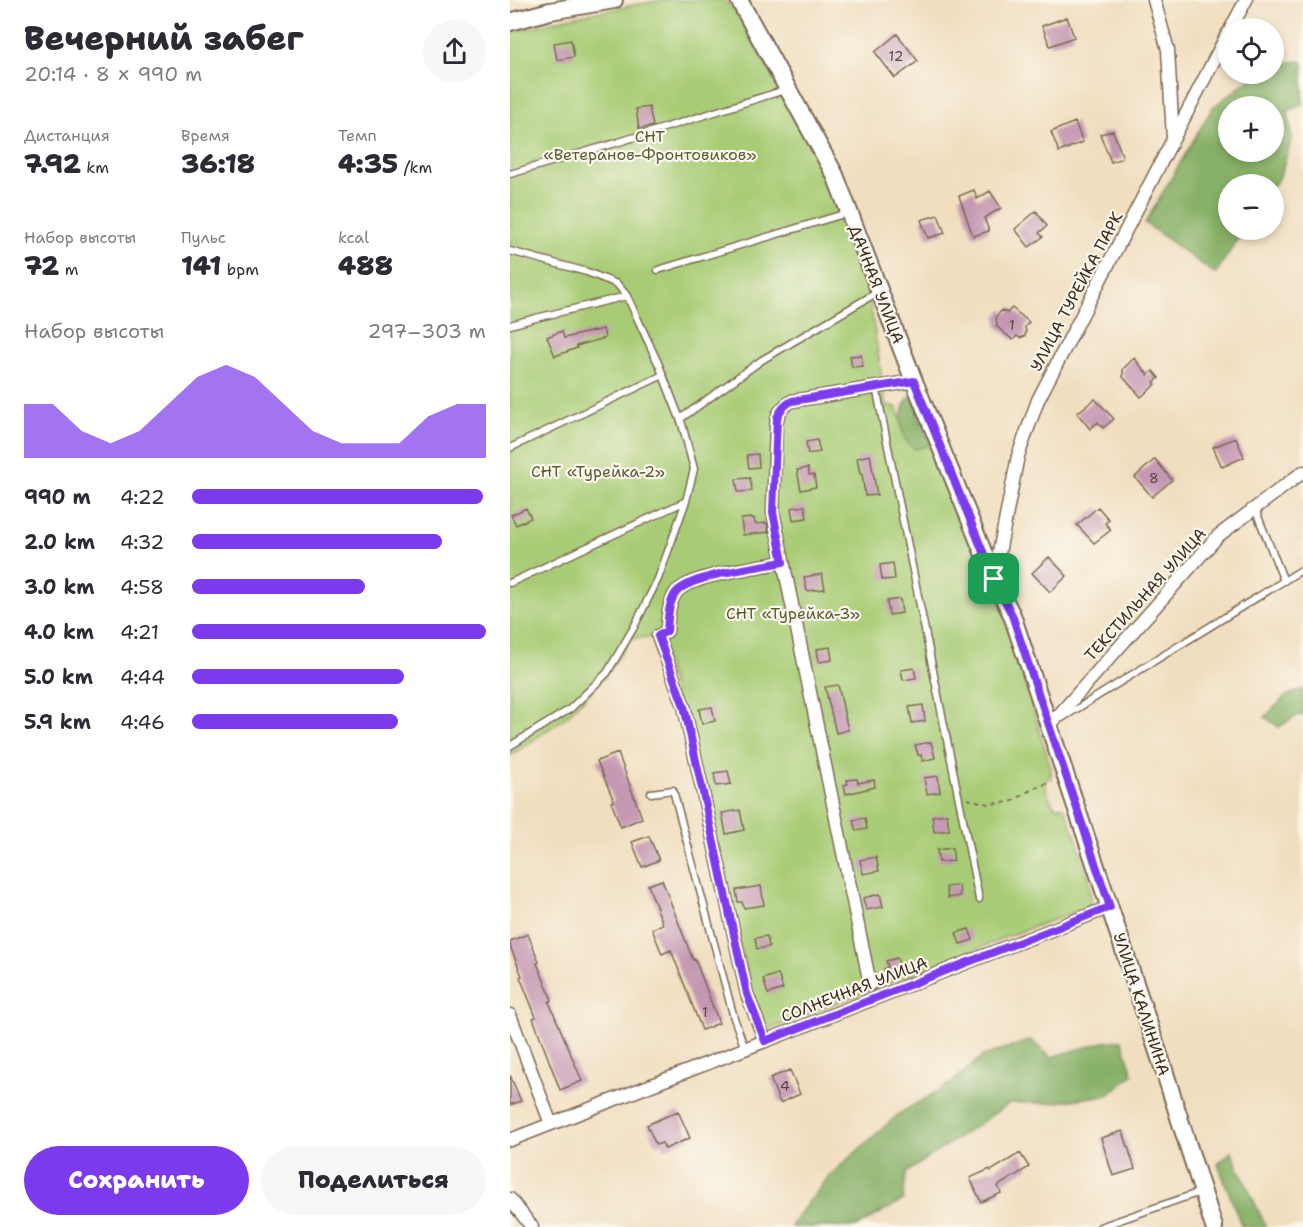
<!DOCTYPE html>
<html lang="ru">
<head>
<meta charset="utf-8">
<style>
  body { margin:0; font-family:"Shantell Sans",sans-serif; background:#f7f7f7; color:#2b2b33; height:100vh; display:flex; flex-direction:column; font-size:22px; white-space:nowrap }
  * { box-sizing:border-box; margin:0 }
  p { font-size:20px; color:#7c7c81 }
  .icon { flex:none; width:33px; height:33px; fill:none; stroke:currentColor; stroke-width:2; stroke-linecap:round; stroke-linejoin:round }
  .map { position:relative; flex:1; overflow:hidden }
  .details { display:flex; flex-direction:column; background:#fff; width:510px }
  .details>* { flex:none }
  .buttons { position:absolute; left:708px; top:18px; display:grid; gap:12px }
  .buttons a { display:grid; place-items:center; width:66px; height:66px; border-radius:50%; background:#fff; box-shadow:0 3px 9px #0003; font-size:30px }
  .pin { position:absolute; display:grid; place-items:center; width:51px; height:51px; color:#fff; margin:-26px; border-radius:12px; box-shadow:0 3px 9px #0006 }
  .round { display:grid; place-items:center; flex:none; width:63px; height:63px; border-radius:32px; background:#f7f7f7 }
  .summary { display:flex; align-items:center; justify-content:space-between; height:102px; padding:0 24px }
  h1 { font-size:33px; font-weight:800; line-height:45px }
  .stats { display:grid; grid-template-columns:repeat(3,1fr); gap:9px; height:102px; padding:6px 24px }
  .stats div { display:grid; align-content:center }
  .stats b { font-size:26px; font-weight:800 }
  .stats small { font-size:16px; font-weight:400 }
  .stats p { font-size:16px }
  .chart { height:168px; padding:12px 24px }
  .chart p { display:flex; justify-content:space-between }
  .chart svg { width:100%; height:108px; margin-top:6px; fill:#7c3aed; opacity:.7 }
  .action { display:flex; gap:12px; margin-top:auto; padding:12px 24px }
  .action a { flex:1; height:69px; border-radius:36px; background:#7c3aed; color:#fff; font-size:24px; font-weight:800; line-height:69px; text-align:center }
  .action a+a { background:#f7f7f7; color:#2b2b33 }
  ul { padding:0 24px; list-style:none; font-size:20px }
  li { display:grid; grid-template-columns:96px 72px 1fr; align-items:center; height:45px }
  li i { height:15px; border-radius:8px; background:#7c3aed }
  main { display:flex; flex:1; min-height:0 }
  .map>svg:first-child { display:block }
</style>
</head>
<body>
<main>
<section class="details">
<div class="summary"><div><h1>Вечерний забег</h1><p>20:14 · 8 × 990 m</p></div><a class="round"><svg class="icon" aria-label="share" viewBox="0 0 24 24"><path d="M12 15V3M7 8l5-5 5 5M5 13v7h14v-7"/></svg></a></div>
<div class="stats">
<div><p>Дистанция</p><b>7.92<small> km</small></b></div>
<div><p>Время</p><b>36:18</b></div>
<div><p>Темп</p><b>4:35<small> /km</small></b></div>
</div>
<div class="stats">
<div><p>Набор высоты</p><b>72<small> m</small></b></div>
<div><p>Пульс</p><b>141<small> bpm</small></b></div>
<div><p>kcal</p><b>488</b></div>
</div>
<div class="chart"><p><span>Набор высоты</span>297–303 m</p>
<svg viewBox="0 0 160 44" preserveAspectRatio="none"><path d="M0 44V22L10 22L20 33L30 38L40 33L50 22L60 11L70 6L80 11L90 22L100 33L110 38L120 38L130 38L140 27L150 22L160 22V44z"/></svg>
</div>
<ul>
<li><b>990 m</b>4:22<i style="width:99%"></i></li>
<li><b>2.0 km</b>4:32<i style="width:85%"></i></li>
<li><b>3.0 km</b>4:58<i style="width:59%"></i></li>
<li><b>4.0 km</b>4:21<i style="width:100%"></i></li>
<li><b>5.0 km</b>4:44<i style="width:72%"></i></li>
<li><b>5.9 km</b>4:46<i style="width:70%"></i></li>
</ul>
<div class="action"><a>Сохранить</a><a>Поделиться</a></div>
</section>
<div class="map">
<svg width="793" height="1227" viewBox="0 0 793 1227">
  <rect width="100%" height="100%" fill="#fbf7ec"/>
  <filter id="ink" filterUnits="userSpaceOnUse"><feTurbulence type="fractalNoise" baseFrequency=".0167" numOctaves="2"/><feDisplacementMap in="SourceGraphic" scale="12" xChannelSelector="R" yChannelSelector="G"/><feConvolveMatrix kernelMatrix="1 2 1 2 8 2 1 2 1" color-interpolation-filters="sRGB"/></filter>
  <filter id="wash" filterUnits="userSpaceOnUse"><feTurbulence type="fractalNoise" baseFrequency=".008" numOctaves="4" result="noise"/><feDisplacementMap in="SourceGraphic" scale="24" xChannelSelector="R" yChannelSelector="G"/><feGaussianBlur stdDeviation="1.35" result="paint"/><feColorMatrix in="noise" values="0 0 0 0 0 0 0 0 0 0 0 0 0 0 0 0 0 1.4 0 .05"/><feComposite in="paint" operator="in"/></filter>
  <g filter="url(#wash)">
    <rect width="100%" height="100%" fill="#f1debf"/>
    <path fill="#a8cc75" stroke="#727b4a" stroke-width="1.5" d="M152,0H214L225,11L306,151L330,207L358,289L376,405L386,407L390,418L395,438L420,443L485,583L541,768V776L535,781L537,794L545,807H554L563,829L579,877L581,903L573,909L488,940V941L252,1032L198,816L148,636L121,639L94,678L56,717L0,756V33L61,17Z"/>
    <path fill="#86b066" stroke="#606d42" stroke-width="1.5" fill-rule="evenodd" d="M791,61L793,63V104L778,111L782,139L770,176L764,185L718,184V230H734L705,274L635,223L703,107L747,74H764V64ZM718,106H764V152H718Z
      M400,397L404,400L420,443L415,447L404,449C401,446 396,442 395,438C389,424 390,407 400,397Z
      M793,689V716L788,715L769,727L755,717L775,697Z
      M521,1040L541,1057L594,1042L612,1040L623,1074L598,1095L539,1103H500L396,1173L393,1200L346,1227H281L284,1221L320,1175L390,1113L440,1084L473,1056Z
      M721,1152L756,1227H732L708,1164Z"/>
    <g id="blocks">
      <path fill="#c497b2" d="M557,17L564,37L540,46L532,26Z
        M387,34L408,61L385,78L365,52Z
        M61,40L64,57L47,60L44,43Z
        M139,107L143,126L129,129L126,109Z
        M565,122L573,142L549,152L541,132Z
        M603,131L613,158L601,162L590,134Z
        M464,190L467,199L480,191L491,208L474,218L479,231L463,236L449,196Z
        M526,211L537,226L529,233L533,237L519,247L505,229Z
        M428,215L435,233L418,238L411,220Z
        M502,308L519,322L515,327L516,332L515,336L510,338L507,336L503,340L486,326L487,324L486,317L492,310L497,313Z
        M93,329L95,338L66,346L67,348L45,356L37,337L52,331L54,338Z
        M351,355L353,366L342,367L340,356Z
        M624,358L638,375L643,371L649,378L644,382L646,384L631,397L613,377V369Z
        M585,399L604,419L593,428L588,422L580,429L567,413Z
        M726,438L734,457L712,467L703,447Z
        M307,440L310,452L298,454L296,442Z
        M248,454L249,467L239,468L237,455Z
        M360,455L367,495L355,496L352,474H350L347,458Z
        M645,459L662,480L642,497L625,477Z
        M298,468L299,475H304L306,487L291,490L287,470Z
        M240,478L242,491L228,492L226,479Z
        M295,506L297,518L283,520L281,508Z
        M588,507L599,520L595,523L601,530L584,543L567,525Z
        M16,508L21,518L6,525L1,515Z
        M244,518L245,524L257,523L259,532L233,535L231,519Z
        M539,557L557,576L540,592L522,573Z
        M383,563L385,579L372,580L370,565Z
        M312,574L315,589L297,591L294,577Z
        M390,599L392,613L379,615L377,601Z
        M320,647L322,660L309,662L307,649Z
        M404,668L406,678L393,680L391,670Z
        M328,685L338,730L326,733L315,687Z
        M413,705L415,721L402,723L399,707Z
        M202,707L205,721L192,724L189,709Z
        M421,742L425,758L412,761L411,755H408L405,745Z
        M108,753L132,818L111,827L101,802L104,801L87,761Z
        M218,771L221,784L206,786L204,773Z
        M428,776L430,792L417,794L414,778Z
        M347,779L348,783L364,780L365,787L336,794L334,785L338,784L337,780Z
        M230,810L234,830L216,834L212,813Z
        M437,814L439,830L424,832L422,816Z
        M355,818L357,829L346,831L343,820Z
        M139,836L149,860L132,867L122,842Z
        M442,848L444,861L429,862L427,850Z
        M366,857L369,871L353,874L350,860Z
        M152,880L183,960L185,959L209,1023L192,1030L161,950L152,954L142,929L153,924L138,885Z
        M449,885L450,896L438,898L436,887Z
        M251,886L254,905L234,908L232,902H228L226,890Z
        M370,894L373,907L356,910L353,898Z
        M459,929L463,940L450,944L446,933Z
        M18,934L29,962L27,963L42,1000L39,1002L72,1081L50,1090L23,1018L26,1017L10,977L12,976L0,946V941Z
        M257,936L259,947L247,949L245,938Z
        M387,958L392,973L377,978L374,969L378,967L376,961Z
        M268,974L273,989L258,994L253,979Z
        M280,1070L290,1094L270,1103L260,1078Z
        M0,1075L11,1101L0,1105Z
        M168,1111L180,1138L155,1149L152,1143L146,1145L137,1125Z
        M613,1131L625,1169L603,1176L591,1138Z
        M510,1153L519,1167L488,1186L491,1193L471,1202L460,1178L480,1169L481,1171Z"/>
    </g>
  </g>
  <g filter="url(#ink)">
    <use href="#blocks" fill-opacity="0" stroke="#7b6956" stroke-width="1.5"/>
    <g fill="none" stroke-linecap="round" stroke-linejoin="round">
      <defs>
        <path id="lane" d="M0,174L109,142L278,89
          M0,251L77,272L107,284L117,296L149,365L172,424L184,469L176,501L148,579L124,627L97,673L60,709L0,746
          M148,270L337,213
          M0,325L26,318L117,296
          M366,387L469,899
          M170,419L252,360L368,292
          M0,448L153,375
          M745,509L774,581
          M0,583L176,501
          M552,718L793,569
          M141,793L163,790L224,1018L235,1049
          M590,1227L693,1191"/>
        <path id="street" d="M644,0L658,50L663,138
          M721,28L736,0
          M484,578L508,456L528,400L718,33
          M539,726L708,536L793,472
          M360,984L263,512L266,426C267,414 271,407 282,401L404,381
          M0,1015L41,1124
          M255,1041L237,994L174,706L148,636L157,631C158,619 158,605 165,594C177,575 250,567 273,562
          M0,1140L600,907
          M0,1199L22,1227"/>
        <path id="secondary" d="M229,0L325,175L404,381L484,579L502,615L653,1067L704,1227
          M0,22L40,11L104,0"/>
      </defs>
      <use href="#lane" stroke="#7b6956" stroke-width="9"/>
      <use href="#street" stroke="#7b6956" stroke-width="15"/>
      <use href="#secondary" stroke="#7b6956" stroke-width="20"/>
      <path stroke="#7b6956" stroke-width="2" stroke-dasharray="4.5 4.5" stroke-linecap="butt" d="M457,799L479,804L501,802L524,788L542,782"/>
      <use href="#lane" stroke="#fff" stroke-width="6"/>
      <use href="#street" stroke="#fff" stroke-width="12"/>
      <use href="#secondary" stroke="#fff" stroke-width="16"/>
    </g>
  </g>
  <g fill="none" stroke-linecap="round" stroke-linejoin="round" filter="url(#ink)">
    <defs>
      <path id="route" d="M404,381L484,579L502,615L600,907L255,1041L237,994L174,706L148,636L157,631C158,619 158,605 165,594C177,575 250,567 273,562L263,512L267,418C270,410 274,405 282,401Z"/>
    </defs>
    <use href="#route" stroke="#fff" stroke-width="12"/>
    <use href="#route" stroke="#7c3aed" stroke-width="8"/>
  </g>
  <g text-anchor="middle" stroke-width="4.5" stroke-linejoin="round" paint-order="stroke">
    <g font-size="14" fill="#5d4543">
      <text x="386" y="61">12</text>
      <text x="502" y="330">1</text>
      <text x="644" y="483">8</text>
      <text x="195" y="1017">1</text>
      <text x="275" y="1091">4</text>
    </g>
    <g font-size="16" fill="#5c5b38" stroke="#fbf7ec">
      <text x="140" y="142">СНТ<tspan x="140" dy="18">«Ветеранов-Фронтовиков»</tspan></text>
      <text x="88" y="477">СНТ «Турейка-2»</text>
      <text x="283" y="619">СНТ «Турейка-3»</text>
    </g>
    <g font-size="16" fill="#3b2a1e" stroke="#fbf7ec">
      <text transform="translate(367 284) rotate(69)" y="6">ДАЧНАЯ УЛИЦА</text>
      <text transform="translate(566 291) rotate(-62)" y="6">УЛИЦА ТУРЕЙКА ПАРК</text>
      <text transform="translate(635 594) rotate(-48)" y="6">ТЕКСТИЛЬНАЯ УЛИЦА</text>
      <text transform="translate(344 989) rotate(-21)" y="6">СОЛНЕЧНАЯ УЛИЦА</text>
      <text transform="translate(632 1004) rotate(72)" y="6">УЛИЦА КАЛИНИНА</text>
    </g>
  </g>
</svg>
<div class="buttons">
<a><svg class="icon" aria-label="locate" viewBox="0 0 24 24"><circle cx="12" cy="12" r="6"/><path d="M12 2v4M12 18v4M2 12h4M18 12h4"/></svg></a>
<a>+</a>
<a>−</a>
</div>
<div class="pin" style="left:484px;top:579px;background:#1e9e55"><svg class="icon" aria-label="arrive" viewBox="0 0 24 24"><path d="M6 21V4h12l-3 4 3 4H6"/></svg></div>
</div>
</main>
</body>
</html>
